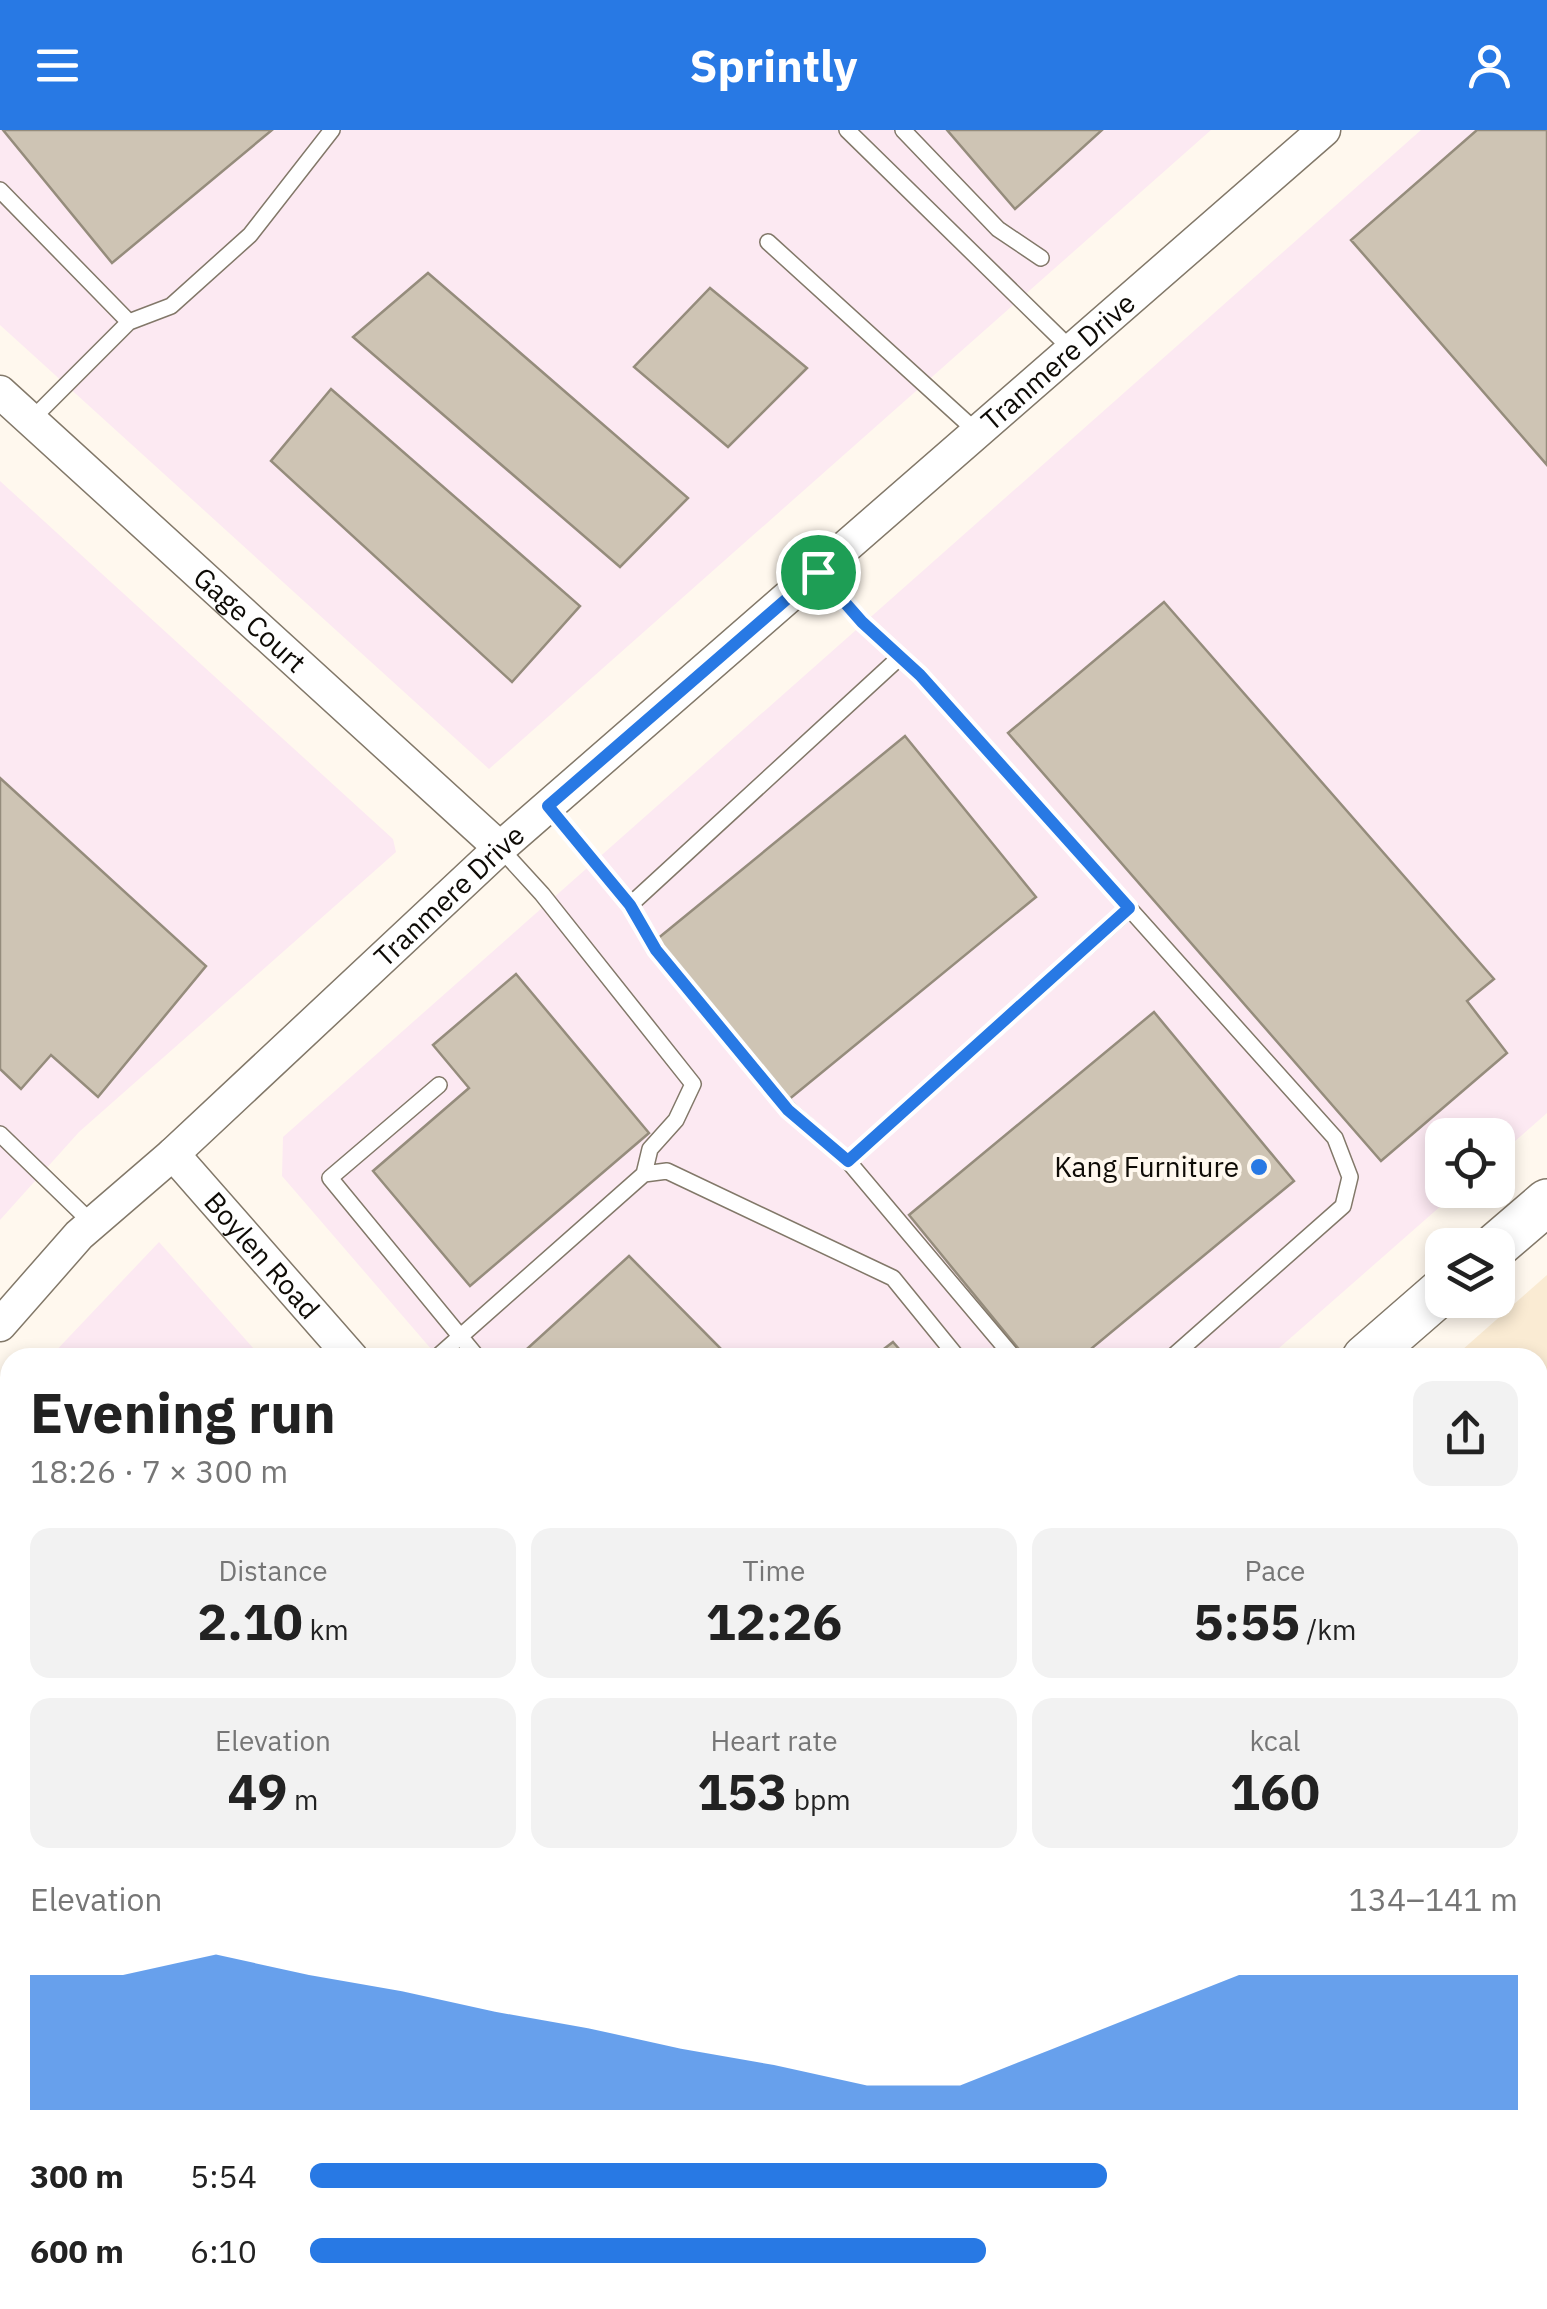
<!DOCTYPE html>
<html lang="en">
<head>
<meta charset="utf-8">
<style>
  body { margin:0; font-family:"IBM Plex Sans",sans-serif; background:#f2f2f2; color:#222; height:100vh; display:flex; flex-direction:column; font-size:38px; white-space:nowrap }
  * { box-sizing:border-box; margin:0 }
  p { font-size:32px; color:#767676 }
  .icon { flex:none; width:55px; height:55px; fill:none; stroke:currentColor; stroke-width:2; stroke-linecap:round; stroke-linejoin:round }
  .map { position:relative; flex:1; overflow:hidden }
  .drawer { position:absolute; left:0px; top:1218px; width:1548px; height:962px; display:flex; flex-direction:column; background:#fff; border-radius:30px 30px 0 0; box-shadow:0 5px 15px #0003 }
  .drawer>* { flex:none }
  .buttons { position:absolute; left:1425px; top:988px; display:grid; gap:20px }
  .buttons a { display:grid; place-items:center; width:90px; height:90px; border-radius:20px; background:#fff; box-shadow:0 5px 15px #0003; font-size:50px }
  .pin { position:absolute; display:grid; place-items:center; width:85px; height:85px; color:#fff; margin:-42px; border:5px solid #fff; border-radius:50%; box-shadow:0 2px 10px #0007 }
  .round { display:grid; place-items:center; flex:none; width:105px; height:105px; border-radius:20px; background:#f2f2f2 }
  .overview { display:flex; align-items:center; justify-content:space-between; height:170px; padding:0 30px }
  h1 { font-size:55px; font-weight:700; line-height:75px }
  .stats { display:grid; grid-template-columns:repeat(3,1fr); gap:15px; height:170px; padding:10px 30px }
  .stats div { display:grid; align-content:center; border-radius:20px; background:#f2f2f2; text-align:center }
  .stats b { font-size:50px; font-weight:700 }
  .stats small { font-size:28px; font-weight:400 }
  .stats p { font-size:28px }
  .chart { height:280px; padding:20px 30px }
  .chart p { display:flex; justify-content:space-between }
  .chart svg { width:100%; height:180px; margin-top:10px; fill:#2879e4; opacity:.7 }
  ul { padding:0 30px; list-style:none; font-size:32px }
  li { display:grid; grid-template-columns:160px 120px 1fr; align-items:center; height:75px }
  li i { height:25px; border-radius:12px; background:#2879e4 }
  header { display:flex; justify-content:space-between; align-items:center; height:130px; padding:0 30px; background:#2879e4; color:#fff; font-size:45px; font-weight:700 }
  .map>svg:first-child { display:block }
</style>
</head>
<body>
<header><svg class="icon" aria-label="menu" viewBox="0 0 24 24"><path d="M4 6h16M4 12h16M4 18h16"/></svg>Sprintly<svg class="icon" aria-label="person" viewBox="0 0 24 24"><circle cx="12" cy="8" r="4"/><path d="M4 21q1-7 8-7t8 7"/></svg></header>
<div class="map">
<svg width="1547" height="2179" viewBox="0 0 1547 2179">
  <rect width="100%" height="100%" fill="#fff8ee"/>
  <path fill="#faebd3" d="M1547,1145V2052L1538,2060V1228H1453Z
    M1255,2170H1410L1399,2179H1263Z"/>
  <path fill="#fce9f2" d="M0,0H1211L489,639L0,195Z
    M1421,0H1547V983L1498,1026V1005H1442V1060H1459L1269,1227H438L282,1046L283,1007Z
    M0,351L393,709L396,722L79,1002L0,1090Z
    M159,1112L261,1227H50Z
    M10,1270V2170H171L160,2179H0V1281Z
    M1547,2052V2179H1399L1410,2170H1538V2060Z
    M456,2170H1049L1056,2179H446Z"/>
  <path fill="#cec4b4" stroke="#958c7c" stroke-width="2.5" d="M3,0H272L112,133Z
    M947,0H1102L1015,79Z
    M1477,0H1547V335L1351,110Z
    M428,143L688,368L620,437L353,207Z
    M710,158L807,238L728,317L634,237Z
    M331,259L580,476L512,552L271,331Z
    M1164,472L1494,849L1467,871L1507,923L1381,1031L1008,603Z
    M905,606L1036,767L787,971L656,810Z
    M0,648L206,836L98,967L51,925L21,959L0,939Z
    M516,844L649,1003L470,1156L373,1041L469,958L433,915Z
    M1154,882L1294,1051L1080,1228H1026L909,1085Z
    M629,1126L730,1228H517Z
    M893,1212L907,1228H872Z
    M10,1359V1395L0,1384V1369Z
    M1547,1370V1721L1538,1730V1379Z
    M0,1675L10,1686V1732L0,1742Z
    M10,1959V2132L0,2121V1968Z
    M722,2170H803L816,2179H714Z"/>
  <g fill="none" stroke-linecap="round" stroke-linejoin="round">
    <defs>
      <path id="lane" d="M847,0L1072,220
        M903,0L998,99L1041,128
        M0,60L129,192L31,290
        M768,112L977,302
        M129,192L171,176L250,105L332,0
        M817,442L862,492L920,545L1335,1008L1350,1047L1343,1076L1171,1228
        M548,677L630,775L656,819L789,980L848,1031L1014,1228
        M500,718L542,764L693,954L676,990L650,1019L644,1044
        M630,775L900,527
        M439,955L330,1048L478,1228
        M0,1004L93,1094
        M848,1031L1129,779
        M436,1228L644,1044L667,1041L893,1148L958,1228
        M1538,1306L1547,1298
        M1538,1819L1547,1810
        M1538,1924L1547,1934
        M1538,1962L1547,1954
        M986,2170L993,2179
        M515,2179L525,2170"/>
      <g id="street">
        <path id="s1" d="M0,262L500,718"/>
        <path id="s2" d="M173,1024L352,1228"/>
        <path id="s3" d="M0,1195L79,1105L173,1024L500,718L1324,0"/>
        <path d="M1187,2170L1194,2179"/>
      </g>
      <path id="secondary" d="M1497,1115L1547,1072
        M1365,1228L1442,1161
        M276,2179L287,2170"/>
    </defs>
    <use href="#lane" stroke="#827869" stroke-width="18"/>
    <use href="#street" stroke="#827869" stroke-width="35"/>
    <use href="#secondary" stroke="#827869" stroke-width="48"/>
    <use href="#lane" stroke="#fff" stroke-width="15"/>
    <use href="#street" stroke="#fff" stroke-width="32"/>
    <use href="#secondary" stroke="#fff" stroke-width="45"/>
  </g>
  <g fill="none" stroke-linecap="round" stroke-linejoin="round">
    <defs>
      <path id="route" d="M818,442L862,492L920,545L1129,778L848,1031L788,980L656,820L630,775L548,676Z"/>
    </defs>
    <use href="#route" stroke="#fff" stroke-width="20"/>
    <use href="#route" stroke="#2879e4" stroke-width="12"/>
  </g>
  <circle fill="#2879e4" stroke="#fff8ee" stroke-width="4" cx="1259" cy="1037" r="10"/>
  <g text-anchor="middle" stroke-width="8" stroke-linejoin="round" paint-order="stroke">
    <g font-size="28" fill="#0e0b06" stroke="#fff8ee">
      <text dy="10" stroke="none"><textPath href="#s3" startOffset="1432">Tranmere Drive</textPath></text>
      <text dy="10" stroke="none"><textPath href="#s1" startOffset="338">Gage Court</textPath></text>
      <text dy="10" stroke="none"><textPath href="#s3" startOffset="622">Tranmere Drive</textPath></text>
      <text dy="10" stroke="none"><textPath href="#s2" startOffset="135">Boylen Road</textPath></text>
    </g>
    <g font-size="28" fill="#0e0b06" stroke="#fff8ee" text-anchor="end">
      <text x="1239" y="1047">Kang Furniture</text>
    </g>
  </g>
</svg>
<div class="buttons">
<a><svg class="icon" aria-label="locate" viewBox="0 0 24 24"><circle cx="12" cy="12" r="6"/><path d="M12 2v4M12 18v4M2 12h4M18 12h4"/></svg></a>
<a><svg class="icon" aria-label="layers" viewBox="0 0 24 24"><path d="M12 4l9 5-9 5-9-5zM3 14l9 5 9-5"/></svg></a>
</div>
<div class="pin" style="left:818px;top:442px;background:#1e9e55"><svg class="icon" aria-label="arrive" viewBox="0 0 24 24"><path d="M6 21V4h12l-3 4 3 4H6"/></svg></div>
<section class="drawer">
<div class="overview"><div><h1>Evening run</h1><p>18:26 · 7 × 300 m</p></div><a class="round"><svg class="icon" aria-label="share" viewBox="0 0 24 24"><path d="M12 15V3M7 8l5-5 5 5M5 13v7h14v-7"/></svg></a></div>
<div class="stats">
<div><p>Distance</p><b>2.10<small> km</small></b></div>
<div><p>Time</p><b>12:26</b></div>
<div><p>Pace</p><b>5:55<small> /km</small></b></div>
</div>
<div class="stats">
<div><p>Elevation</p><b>49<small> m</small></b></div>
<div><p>Heart rate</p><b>153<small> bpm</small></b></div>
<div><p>kcal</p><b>160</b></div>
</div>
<div class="chart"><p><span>Elevation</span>134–141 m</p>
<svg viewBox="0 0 160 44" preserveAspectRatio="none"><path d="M0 44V11L10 11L20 6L30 11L40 15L50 20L60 24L70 29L80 33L90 38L100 38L110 29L120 20L130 11L140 11L150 11L160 11V44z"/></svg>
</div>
<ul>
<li><b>300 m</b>5:54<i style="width:66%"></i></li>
<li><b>600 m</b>6:10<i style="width:56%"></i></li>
</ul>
</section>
</div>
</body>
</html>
